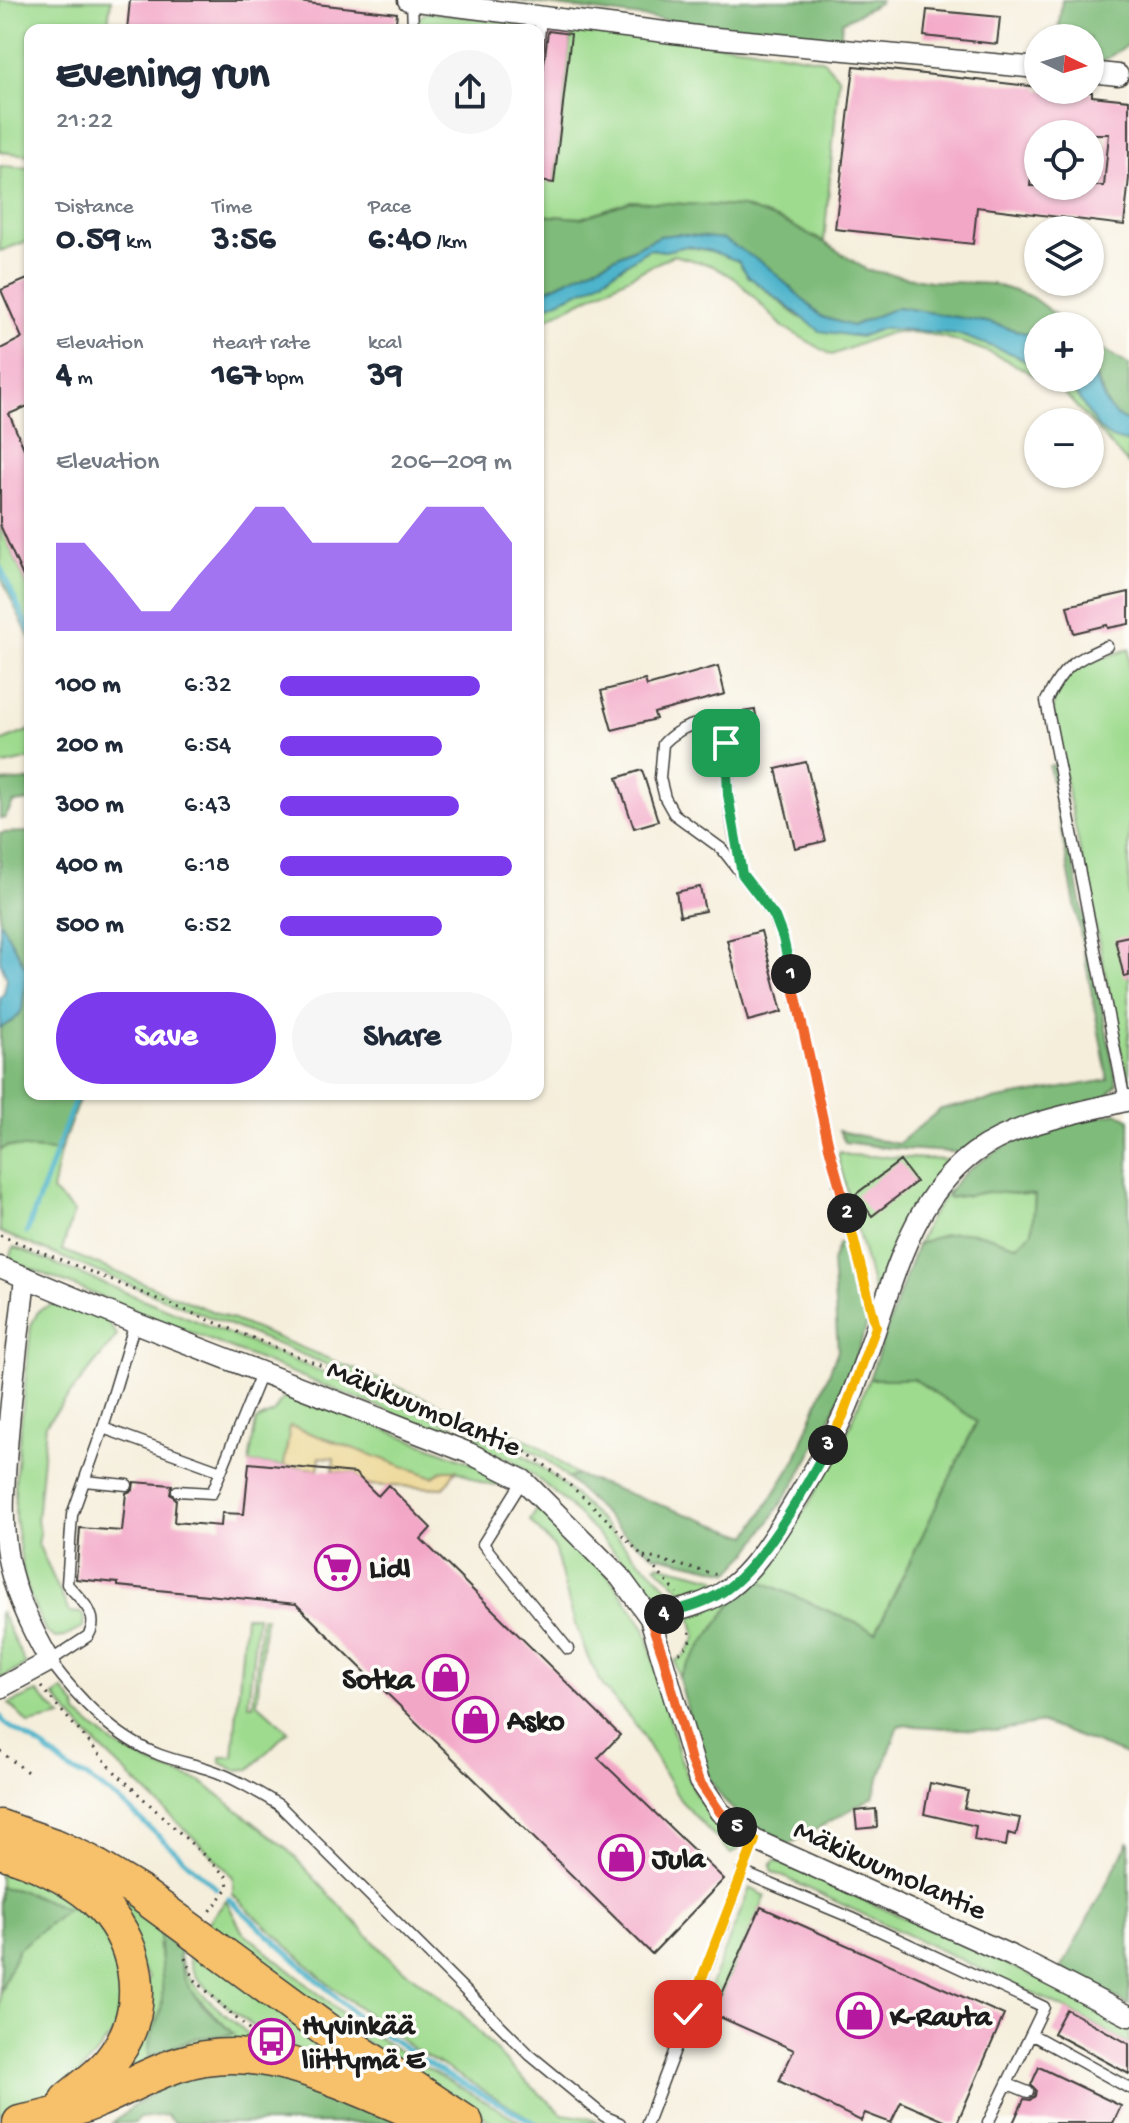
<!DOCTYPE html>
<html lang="en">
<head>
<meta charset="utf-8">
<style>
  body { margin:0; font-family:"Gochi Hand",sans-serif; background:#f6f6f7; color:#1f2937; height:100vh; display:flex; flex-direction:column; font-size:30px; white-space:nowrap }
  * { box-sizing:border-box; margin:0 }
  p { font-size:26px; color:#747a83 }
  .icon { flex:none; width:44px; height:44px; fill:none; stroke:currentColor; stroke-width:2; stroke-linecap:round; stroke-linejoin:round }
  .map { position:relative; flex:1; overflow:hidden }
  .drawer { position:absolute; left:24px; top:24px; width:520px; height:1076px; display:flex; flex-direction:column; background:#fff; border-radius:16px; box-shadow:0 2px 6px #0004 }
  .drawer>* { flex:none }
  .needle { width:52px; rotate:95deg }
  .fabs { position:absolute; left:1024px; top:24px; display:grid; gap:16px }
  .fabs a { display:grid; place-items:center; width:80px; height:80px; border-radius:50%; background:#fff; box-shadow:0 2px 6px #0004; font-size:40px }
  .pin { position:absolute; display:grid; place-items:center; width:68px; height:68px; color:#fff; margin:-34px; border-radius:16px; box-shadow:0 4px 12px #0006 }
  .km { position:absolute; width:40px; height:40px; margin:-20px; border-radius:50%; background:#222; color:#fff; font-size:22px; line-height:40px; text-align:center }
  .round { display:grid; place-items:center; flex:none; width:84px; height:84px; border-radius:42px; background:#f6f6f7 }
  .overview { display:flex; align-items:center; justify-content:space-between; height:136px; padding:0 32px }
  h1 { font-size:44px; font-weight:700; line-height:60px }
  .figures { display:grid; grid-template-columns:repeat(3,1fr); gap:12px; height:136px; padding:8px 32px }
  .figures div { display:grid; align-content:center }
  .figures b { font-size:34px; font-weight:700 }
  .figures small { font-size:22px; font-weight:400 }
  .figures p { font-size:22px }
  .chart { height:224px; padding:16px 32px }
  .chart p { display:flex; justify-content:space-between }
  .chart svg { width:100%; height:144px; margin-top:8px; fill:#7c3aed; opacity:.7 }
  .button { display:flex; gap:16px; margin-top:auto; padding:16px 32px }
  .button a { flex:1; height:92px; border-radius:48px; background:#7c3aed; color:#fff; font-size:32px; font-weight:700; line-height:92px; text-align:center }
  .button a+a { background:#f6f6f7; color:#1f2937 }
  ul { padding:0 32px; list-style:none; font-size:26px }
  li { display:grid; grid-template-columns:128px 96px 1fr; align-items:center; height:60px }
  li i { height:20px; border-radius:10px; background:#7c3aed }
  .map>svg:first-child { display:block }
</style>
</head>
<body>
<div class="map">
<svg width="1129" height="2123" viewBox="0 0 1129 2123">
  <rect width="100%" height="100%" fill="#fdfcf7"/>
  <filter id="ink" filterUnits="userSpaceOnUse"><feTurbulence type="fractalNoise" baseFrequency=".0125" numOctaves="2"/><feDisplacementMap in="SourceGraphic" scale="16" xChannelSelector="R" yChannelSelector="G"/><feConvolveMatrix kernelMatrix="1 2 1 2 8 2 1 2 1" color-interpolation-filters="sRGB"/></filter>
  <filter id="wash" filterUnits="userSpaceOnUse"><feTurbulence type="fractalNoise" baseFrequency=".006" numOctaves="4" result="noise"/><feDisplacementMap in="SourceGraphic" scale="32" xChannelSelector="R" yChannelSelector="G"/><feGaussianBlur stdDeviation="1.8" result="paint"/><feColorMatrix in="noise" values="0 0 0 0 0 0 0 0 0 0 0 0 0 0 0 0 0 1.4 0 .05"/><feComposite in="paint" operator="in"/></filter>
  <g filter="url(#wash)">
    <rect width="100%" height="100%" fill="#f5eedb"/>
    <path fill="#9fdb8f" stroke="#5e7c56" stroke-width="2" fill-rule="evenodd" d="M0,0H111L107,30H30V155L0,152Z
      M428,12L536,26V30H418L419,17Z
      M548,26L747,47L823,60L839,78L824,242L785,222L631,201L581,218L538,215V181L555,182L571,35L547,31Z
      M0,166L30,168V240L0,251Z
      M687,246L711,251L738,261L748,276L799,317L860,337L883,328L957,334L1013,354L1038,368V378C999,353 944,331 897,332C884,332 847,350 832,355L783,327L737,280L711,265L673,255L538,323V310L592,286L649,249L665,251Z
      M1039,378C1088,378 1078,417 1110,437C1116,440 1123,441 1129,443L1128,464L1065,394Z
      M0,525L30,592V639L0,576Z
      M1129,649V1089L1054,724C1054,716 1052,706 1054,699C1060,666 1102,659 1129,649Z
      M30,730V759L0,766V742Z
      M7,1146L60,1152L52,1191L74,1212L62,1250L535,1443L576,1475L568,1479L545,1458L506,1437L0,1232V1150Z
      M840,1152L848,1155L948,1160L949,1166L876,1299L838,1157Z
      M948,1191V1198L988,1192L1035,1195L1032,1232L1018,1245L1002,1243L979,1234L917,1245L931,1216Z
      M14,1247L514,1450C560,1475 596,1517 633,1554C647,1568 667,1582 675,1601C666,1602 659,1602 652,1596C640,1588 634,1573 624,1562C589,1526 553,1485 509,1459L31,1269L9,1260Z
      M56,1303L68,1304L106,1319L117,1336L46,1424L37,1521L40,1533L38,1544L69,1612L81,1613L84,1616L83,1627L65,1637L55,1638L46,1632L32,1602L24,1577L15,1519V1483L31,1325L39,1310Z
      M869,1379H914L977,1421L876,1632L756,1579L808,1505L844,1441Z
      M297,1395L487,1469L502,1481L497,1486C470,1485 461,1459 433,1477L290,1426L284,1466L249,1463L256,1421L273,1413L282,1399Z
      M538,1508L600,1563L645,1628L680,1757L694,1792L713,1817L739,1844V1849L731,1854L680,1800L636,1725L604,1688L588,1658L572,1614L554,1547L530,1521Z
      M658,1564L715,1578L719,1583L687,1596L656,1565Z
      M743,1589L679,1677L675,1661L684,1656L696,1638L691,1615Z
      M0,1611L26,1665L0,1679Z
      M245,1616H257L248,1705H253L261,1617H265L257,1703L288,1731L250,1769L235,1770L221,1763V1757H233Z
      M63,1690L76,1706L77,1714L116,1746L161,1768L202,1782L286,1848L390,1959L460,2012L515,2071L562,2114L589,2118L600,2123H538L411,2047L328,1984L233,1895V1877L221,1864L90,1738L54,1696Z
      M37,1692L62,1717L29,1724L9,1704Z
      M33,1846L186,1936C183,1942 180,1948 180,1954C180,1983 229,2016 249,2035L253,2044L111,2085L149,1977ZM158,1944L177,1952L185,1984L233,2034L195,2038L150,2057C148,2036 155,2033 160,2014C167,1991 162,1967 158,1944Z
      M775,1860L1058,1987L1129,2027V2044L1066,2009L773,1872L771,1866Z
      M0,1865L70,1891L114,1934L130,2013L63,2094L0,2115V1992L18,1949L67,1909L23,1891L0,1887Z
      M750,1888L766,1896L713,2014L702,2007Z
      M226,1900L242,1931L348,2018L416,2062L523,2123H494L411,2074L204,1928Z
      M192,1940L410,2094L298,2053L278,2041L279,2036L272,2033L270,2037C251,2026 202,1989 193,1971C187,1960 189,1952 192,1940Z"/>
    <path fill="#7fbb7a" stroke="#4e6c4b" stroke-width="2" d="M512,0H881L879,3L842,22L840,43Z
      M1062,0H1129V44L1103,61L1090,60V38H1057Z
      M631,201L743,207L785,222L824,242L867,270L930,281L992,284L1030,296L1070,326H1038V337L991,323L898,307L852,326L822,317L766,265L679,234L660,236L538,294V215L581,218Z
      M1090,342L1129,365V422C1104,413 1109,405 1099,384C1089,363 1090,366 1090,342Z
      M1054,765L1117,1084L1108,1095L965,1153L889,1148L845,1142L839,1131L898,1144L941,1109L1108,1080L1049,766Z
      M30,780V801L13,803L5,818L0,819V782Z
      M30,832V1094H81L60,1152L7,1146L0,1150V1028L14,1020L27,970L0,921V833Z
      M1117,1113L1129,1119V1756L1043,1723L995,1731L899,1725L873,1797L788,1845C701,1805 701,1761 679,1677L745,1585L756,1579L876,1632L977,1421L914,1379H869L917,1245C937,1235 958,1229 980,1234C994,1237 1004,1243 1018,1245L1032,1232L1035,1195L988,1192L948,1198C949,1175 1009,1143 1030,1134C1057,1123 1088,1119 1117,1113Z
      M839,1243L848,1244L868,1322L846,1384L826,1427L797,1479L751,1550L730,1572L655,1555L629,1538L568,1479L576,1475L748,1536L795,1460L838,1350L832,1262Z
      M1129,1841V2005L1061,1969Z
      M0,1887L23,1891L67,1909L18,1949L0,1992Z
      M162,1922L181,1934C171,1983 202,2005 234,2034L195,2038L149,2057C147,2031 158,2030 161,2009C166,1977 156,1952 162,1922Z
      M219,2071H257L414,2123H174L166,2115L139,2118L135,2123H112C151,2091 169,2080 219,2071Z"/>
    <path fill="#eeda9e" stroke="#857b5d" stroke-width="2" d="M290,1426L433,1477L444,1470H456L444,1488L366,1485L355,1473L333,1471L334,1458L320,1457L318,1469L284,1466Z"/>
    <path fill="#4db4cb" stroke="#346874" stroke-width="2" d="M678,234L723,239L766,265L822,317L852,326L898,307L991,323L1038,337V368L1013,354L957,334L883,328L860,337L820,331L748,276L738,261L711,251L687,246L665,251L649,249L592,286L538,310V294L660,236Z
      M1090,370C1105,392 1101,412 1129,422V443C1123,441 1115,440 1110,437C1087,423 1084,393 1057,378H1090Z
      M0,921L27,970L22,1010L14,1020L0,1028V998L4,993L7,978L0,961Z"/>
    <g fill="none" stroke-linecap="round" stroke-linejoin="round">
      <path stroke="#4db4cb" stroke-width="5" d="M0,567L30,632
        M27,1232L77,1094
        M1,1717L4,1723L45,1749L70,1770L86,1777L120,1801L216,1888
        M229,1899L359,2018L445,2074L535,2123"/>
    </g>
    <g id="blocks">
      <path fill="#f3a7c7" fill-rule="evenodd" d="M130,0H280L397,13L395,30H127Z
        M927,10L1000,17L997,44L924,36Z
        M548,31L571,34L554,183L538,181V113Z
        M854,66L1038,87V90L1092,92V96L1129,100V178L1124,225L977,207L973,244L835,229ZM1036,134H1109L1104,186H1030Z
        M30,278V405L9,414L30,462V592L0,525V349L22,338L1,290Z
        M1129,592V624L1108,628L1107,625L1074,633L1067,606Z
        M718,666L725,694L654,713L656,719L612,730L601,691L645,680L647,686Z
        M755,710L759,730L739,733L735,713Z
        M806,762L825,841L795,848L776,769Z
        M642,770L658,821L634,828L617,778Z
        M700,887L705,911L680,916L676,892Z
        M761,931L782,1012L748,1021L727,940Z
        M1129,936V976L1124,977L1115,939Z
        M900,1161L916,1182L872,1216L856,1194Z
        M249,1463L355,1473L378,1496L388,1485L431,1528L421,1539L620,1735L598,1758L724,1879L652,1954L296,1604L118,1586V1583L76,1579L80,1528L122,1531L126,1493L133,1490L134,1482L172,1485L170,1494L176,1499L174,1522L221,1526L222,1513L244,1514Z
        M930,1783L968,1791L964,1808L1020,1818L1016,1835L1008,1833L1006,1846L974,1840L976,1826L924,1814Z
        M876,1809L877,1827L857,1829L855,1811Z
        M761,1907L1004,2015L957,2123H949L901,2102L891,2123L865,2113L861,2121L779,2081L794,2050L713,2014Z
        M1066,2009L1129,2044V2074L1053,2033Z
        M1039,2067L1121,2106L1113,2123H1013L1024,2099L1030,2100L1035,2096L1036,2090L1031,2085Z"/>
    </g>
  </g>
  <g filter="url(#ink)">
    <use href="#blocks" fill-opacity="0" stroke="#3d3c39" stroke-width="2"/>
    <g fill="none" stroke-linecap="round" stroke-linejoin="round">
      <defs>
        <path id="lane" d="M412,0L413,30
          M538,49L541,17
          M1107,646C1072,662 1063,666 1046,701L1125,1101
          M742,874C736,847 731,821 728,794C727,778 730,760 726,745C718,709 680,725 663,744L660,778L665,798L674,814L722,849L775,917L783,938L829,1147L875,1322
          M135,1323L103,1428L72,1515L67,1584C80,1600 102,1615 88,1636L50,1661C79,1699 114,1738 160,1755C176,1761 192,1764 208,1769C233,1777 256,1791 279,1805L530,2055L604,2116L620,2123
          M103,1428L221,1471L262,1371
          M523,1480L483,1544L568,1649
          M84,1481L127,1485
          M177,1491L212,1493L221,1471
          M742,1872L852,1918L1044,2007L988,2123
          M1031,2034L1129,2088
          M1008,2084L1028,2092
          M647,2123L755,1840"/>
        <path id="street" d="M408,0L705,37L1038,68
          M1090,72L1118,75
          M0,1267L135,1323L469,1453L523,1480L620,1577L650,1618L699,1781L720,1812L755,1840L1012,1956L1129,2016
          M650,1618C676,1611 707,1605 729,1588C753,1570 770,1542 786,1517C806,1484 827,1451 843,1416C857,1385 868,1352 879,1319C900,1257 919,1194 974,1153C1017,1122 1079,1113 1129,1100
          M0,1688L50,1661C31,1629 15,1595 8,1559C1,1522 4,1485 7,1448C11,1391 19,1334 25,1277"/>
        <path id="highway" d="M0,1827L57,1847L89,1862L137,1891L326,2030L466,2123
          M0,1851C31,1859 70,1877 94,1898C138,1938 151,2004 116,2054C103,2074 84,2085 67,2100
          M20,2123C46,2118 72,2111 96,2101C124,2089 151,2073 180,2064C270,2034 359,2094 442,2122"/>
      </defs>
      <use href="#lane" stroke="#3d3c39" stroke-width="13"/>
      <use href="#street" stroke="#3d3c39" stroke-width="23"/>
      <use href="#highway" stroke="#3d3c39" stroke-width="37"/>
      <path stroke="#3d3c39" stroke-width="3" stroke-dasharray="2 6" stroke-linecap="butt" d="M0,1235L511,1443C570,1476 631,1543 677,1593
        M0,1305V1316
        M644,1556L718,1575
        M679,1653L690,1643V1626
        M41,1687L114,1771L227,1877L228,1888L209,1913
        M0,1751L30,1774
        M185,1958L194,1979L251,2032"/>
      <use href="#lane" stroke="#fff" stroke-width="10"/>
      <use href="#street" stroke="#fff" stroke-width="20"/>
      <use href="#highway" stroke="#f7c06b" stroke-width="34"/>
    </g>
  </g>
  <g fill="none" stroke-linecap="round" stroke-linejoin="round" filter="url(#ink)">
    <defs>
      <path id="split-1" d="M726,743L728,795L742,874L775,917L783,938L791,974"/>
      <path id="split-2" d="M791,974L829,1147L847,1213"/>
      <path id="split-3" d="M828,1445L843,1416L876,1327L847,1213"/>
      <path id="split-4" d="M664,1614C685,1608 710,1602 728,1588C766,1560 806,1487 828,1445"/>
      <path id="split-5" d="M664,1614L650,1618L664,1659L691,1761L699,1781L720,1812L737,1827"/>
      <path id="split-6" d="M688,2014L755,1840L737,1827"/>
    </defs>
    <use href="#split-1" stroke="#fff" stroke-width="16"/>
    <use href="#split-2" stroke="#fff" stroke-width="16"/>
    <use href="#split-3" stroke="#fff" stroke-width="16"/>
    <use href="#split-4" stroke="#fff" stroke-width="16"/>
    <use href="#split-5" stroke="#fff" stroke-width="16"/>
    <use href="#split-6" stroke="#fff" stroke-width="16"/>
    <use href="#split-1" stroke="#22a559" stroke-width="10"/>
    <use href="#split-2" stroke="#f0652b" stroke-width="10"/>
    <use href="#split-3" stroke="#f5b400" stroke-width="10"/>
    <use href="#split-4" stroke="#22a559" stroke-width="10"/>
    <use href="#split-5" stroke="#f0652b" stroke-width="10"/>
    <use href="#split-6" stroke="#f5b400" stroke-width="10"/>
  </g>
  <defs>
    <symbol id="supermarket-ring" viewBox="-11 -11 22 22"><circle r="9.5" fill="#fdfcf7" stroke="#b5179e" stroke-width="1.5"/><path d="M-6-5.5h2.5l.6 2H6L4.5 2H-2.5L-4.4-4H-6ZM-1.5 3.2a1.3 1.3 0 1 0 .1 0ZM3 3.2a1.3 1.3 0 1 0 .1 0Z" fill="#b5179e"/></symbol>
    <symbol id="shop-ring" viewBox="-11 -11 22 22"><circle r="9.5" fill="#fdfcf7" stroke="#b5179e" stroke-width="1.5"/><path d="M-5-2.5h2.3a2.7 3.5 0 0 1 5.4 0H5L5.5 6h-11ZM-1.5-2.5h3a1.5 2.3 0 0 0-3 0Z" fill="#b5179e"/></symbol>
    <symbol id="bus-ring" viewBox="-11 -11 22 22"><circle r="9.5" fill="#fdfcf7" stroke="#b5179e" stroke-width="1.5"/><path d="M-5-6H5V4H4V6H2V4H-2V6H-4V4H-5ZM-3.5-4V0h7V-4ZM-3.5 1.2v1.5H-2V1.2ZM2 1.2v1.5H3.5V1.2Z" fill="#b5179e"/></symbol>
  </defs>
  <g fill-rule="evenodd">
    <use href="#supermarket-ring" x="312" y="1542" width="51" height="51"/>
    <use href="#shop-ring" x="420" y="1652" width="51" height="51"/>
    <use href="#shop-ring" x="450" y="1694" width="51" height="51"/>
    <use href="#shop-ring" x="596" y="1832" width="51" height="51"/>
    <use href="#shop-ring" x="834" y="1990" width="51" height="51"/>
    <use href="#bus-ring" x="246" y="2016" width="51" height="51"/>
  </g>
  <g text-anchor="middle" stroke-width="7" stroke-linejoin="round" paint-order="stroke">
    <g font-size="30" fill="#1c1c1c" stroke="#fdfcf7">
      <text transform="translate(425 1406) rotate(23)" y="10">Mäkikuumolantie</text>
      <text transform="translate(891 1868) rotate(24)" y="10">Mäkikuumolantie</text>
    </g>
    <g font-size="30" font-weight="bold" fill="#1c1c1c" stroke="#fdfcf7" text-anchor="start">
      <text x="369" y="1577">Lidl</text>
      <text x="414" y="1688" text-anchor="end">Sotka</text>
      <text x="507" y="1729">Asko</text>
      <text x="652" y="1867">Jula</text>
      <text x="890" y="2025">K-Rauta</text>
      <text x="302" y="2034">Hyvinkää<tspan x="302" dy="34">liittymä E</tspan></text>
    </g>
  </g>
</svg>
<div class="fabs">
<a><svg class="needle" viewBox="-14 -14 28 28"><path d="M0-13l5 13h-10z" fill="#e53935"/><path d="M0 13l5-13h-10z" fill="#747a83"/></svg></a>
<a><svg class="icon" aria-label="locate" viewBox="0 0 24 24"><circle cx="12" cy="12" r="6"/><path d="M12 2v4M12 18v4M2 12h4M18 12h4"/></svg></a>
<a><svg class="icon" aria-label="layers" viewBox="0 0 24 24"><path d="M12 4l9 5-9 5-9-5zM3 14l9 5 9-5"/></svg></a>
<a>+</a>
<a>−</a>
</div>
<div class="pin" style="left:726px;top:743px;background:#1e9e55"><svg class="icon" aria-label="arrive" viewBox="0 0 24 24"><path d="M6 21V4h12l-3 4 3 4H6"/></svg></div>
<div class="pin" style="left:688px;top:2014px;background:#d93025"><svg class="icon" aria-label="check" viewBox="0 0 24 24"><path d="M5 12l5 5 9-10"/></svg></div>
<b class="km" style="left:791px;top:974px">1</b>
<b class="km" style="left:847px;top:1213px">2</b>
<b class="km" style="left:828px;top:1445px">3</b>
<b class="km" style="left:664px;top:1614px">4</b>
<b class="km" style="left:737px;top:1827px">5</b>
<section class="drawer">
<div class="overview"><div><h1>Evening run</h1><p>21:22</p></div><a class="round"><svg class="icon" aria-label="share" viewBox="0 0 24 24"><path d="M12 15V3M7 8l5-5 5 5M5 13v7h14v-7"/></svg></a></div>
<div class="figures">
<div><p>Distance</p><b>0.59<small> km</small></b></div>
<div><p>Time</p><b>3:56</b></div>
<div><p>Pace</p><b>6:40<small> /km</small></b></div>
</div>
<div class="figures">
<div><p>Elevation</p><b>4<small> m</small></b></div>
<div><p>Heart rate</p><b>167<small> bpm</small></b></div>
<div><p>kcal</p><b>39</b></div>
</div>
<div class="chart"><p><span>Elevation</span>206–209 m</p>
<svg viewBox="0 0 160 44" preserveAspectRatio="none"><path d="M0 44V17L10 17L20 27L30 38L40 38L50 27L60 17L70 6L80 6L90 17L100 17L110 17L120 17L130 6L140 6L150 6L160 17V44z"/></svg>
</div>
<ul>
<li><b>100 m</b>6:32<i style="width:86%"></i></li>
<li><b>200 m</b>6:54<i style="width:70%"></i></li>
<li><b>300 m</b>6:43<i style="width:77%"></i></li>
<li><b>400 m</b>6:18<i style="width:100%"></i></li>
<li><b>500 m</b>6:52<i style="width:70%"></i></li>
</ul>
<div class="button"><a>Save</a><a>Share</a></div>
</section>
</div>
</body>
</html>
